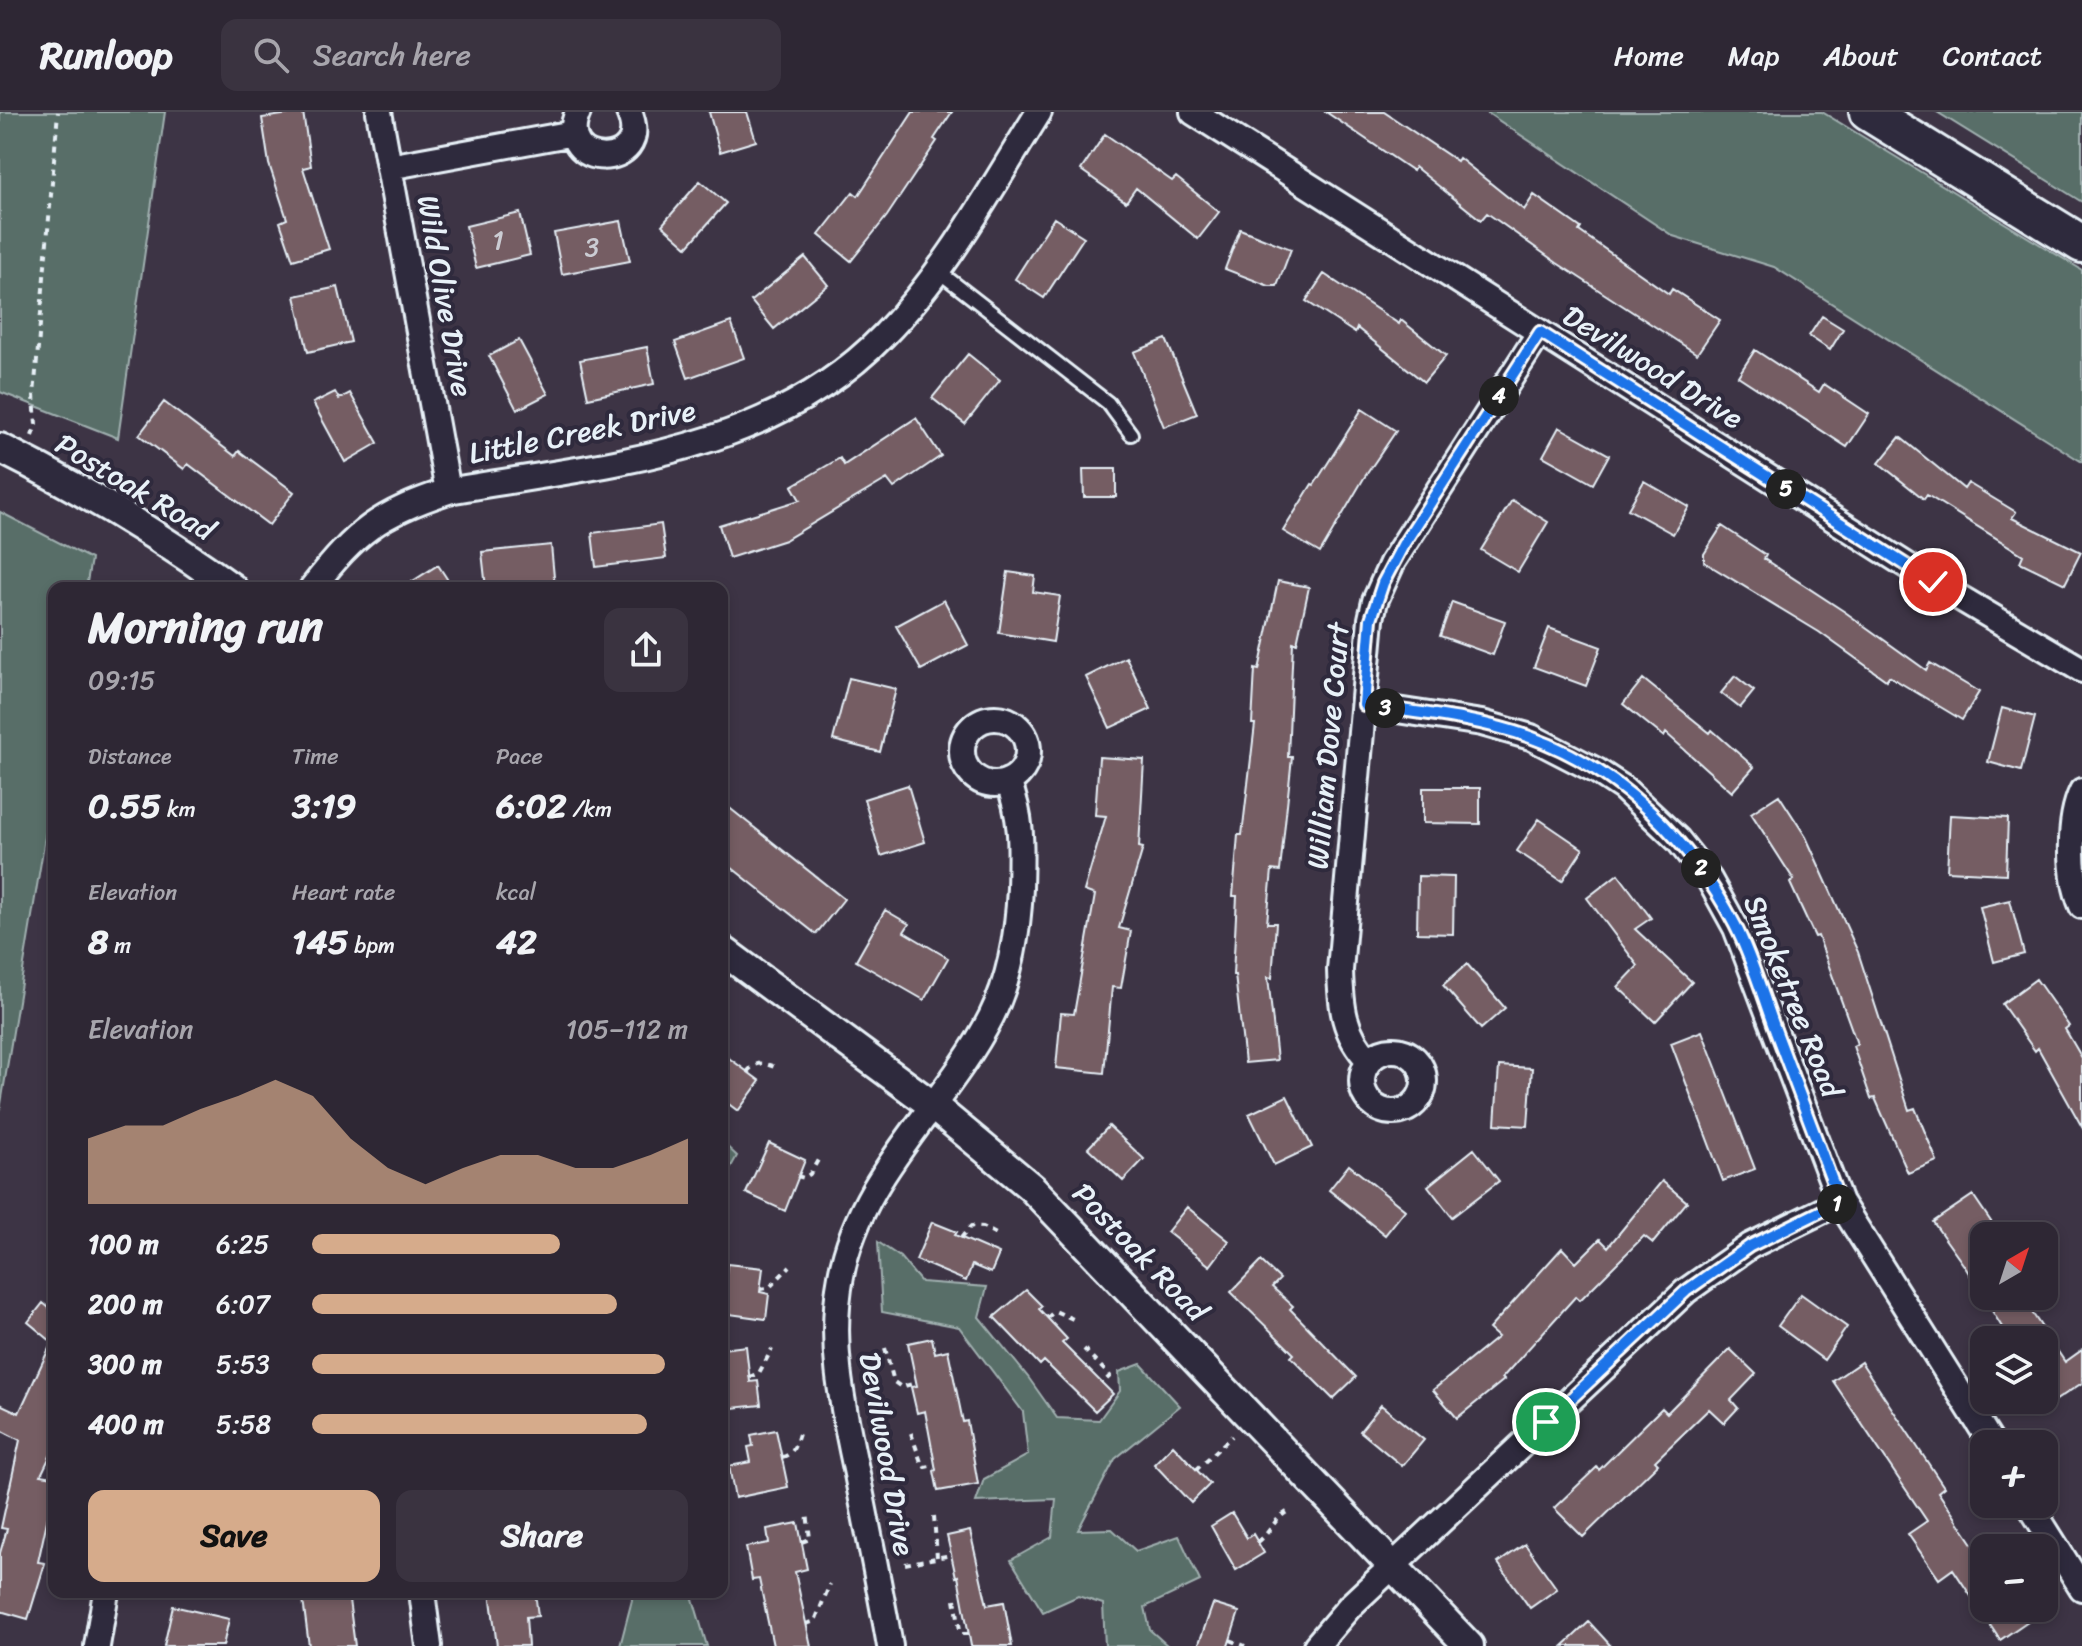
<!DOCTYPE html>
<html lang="en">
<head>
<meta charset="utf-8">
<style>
  body { margin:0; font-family:Sriracha,sans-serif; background:#3a3340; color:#f1f3f6; height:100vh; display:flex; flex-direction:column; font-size:30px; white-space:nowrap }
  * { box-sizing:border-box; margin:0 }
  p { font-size:26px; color:#a7a5ac }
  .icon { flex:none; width:44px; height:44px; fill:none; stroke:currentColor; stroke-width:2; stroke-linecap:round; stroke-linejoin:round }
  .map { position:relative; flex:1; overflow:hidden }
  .sheet { position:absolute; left:48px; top:470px; width:680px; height:1016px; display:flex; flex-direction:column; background:#2e2734; border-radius:16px; box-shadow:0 4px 12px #0003,0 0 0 2px #49444f }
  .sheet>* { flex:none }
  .needle { width:52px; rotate:39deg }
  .tools { position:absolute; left:1970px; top:1110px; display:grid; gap:16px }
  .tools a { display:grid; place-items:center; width:88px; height:88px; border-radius:16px; background:#2e2734; box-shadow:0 4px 12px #0003,0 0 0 2px #49444f; font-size:40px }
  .pin { position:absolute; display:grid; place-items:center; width:68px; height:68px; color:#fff; margin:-34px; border:4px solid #fff; border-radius:50%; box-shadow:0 2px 8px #0007 }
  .km { position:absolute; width:40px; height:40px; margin:-20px; border-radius:50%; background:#222; color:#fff; font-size:22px; line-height:40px; text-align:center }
  .round { display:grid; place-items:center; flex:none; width:84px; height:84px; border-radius:16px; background:#3a3340 }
  .head { display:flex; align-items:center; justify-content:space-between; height:136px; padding:0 40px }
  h1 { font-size:44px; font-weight:700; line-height:60px }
  .stats { display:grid; grid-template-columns:repeat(3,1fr); gap:12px; height:136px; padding:8px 40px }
  .stats div { display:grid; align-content:center }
  .stats b { font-size:34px; font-weight:700 }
  .stats small { font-size:22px; font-weight:400 }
  .stats p { font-size:22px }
  .chart { height:224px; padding:16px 40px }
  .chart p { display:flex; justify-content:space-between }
  .chart svg { width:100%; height:144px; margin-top:8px; fill:#d6ab8b; opacity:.7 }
  .cta { display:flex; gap:16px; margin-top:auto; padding:16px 40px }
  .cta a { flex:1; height:92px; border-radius:16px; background:#d6ab8b; color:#111; font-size:32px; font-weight:700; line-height:92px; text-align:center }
  .cta a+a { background:#3a3340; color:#f1f3f6 }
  ul { padding:0 40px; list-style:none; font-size:26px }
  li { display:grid; grid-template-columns:128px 96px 1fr; align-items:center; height:60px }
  li i { height:20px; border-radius:10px; background:#d6ab8b }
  header { display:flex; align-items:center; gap:48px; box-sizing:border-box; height:112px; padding:0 40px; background:#2e2734; border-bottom:2px solid #49444f }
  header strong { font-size:38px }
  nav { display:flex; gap:44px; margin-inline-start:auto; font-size:28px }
  .search { width:560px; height:72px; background:#3a3340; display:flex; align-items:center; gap:20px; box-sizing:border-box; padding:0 28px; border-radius:16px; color:#a7a5ac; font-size:30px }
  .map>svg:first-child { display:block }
</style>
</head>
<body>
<header>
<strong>Runloop</strong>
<div class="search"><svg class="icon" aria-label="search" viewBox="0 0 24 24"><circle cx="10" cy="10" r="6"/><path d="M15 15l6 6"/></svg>Search here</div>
<nav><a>Home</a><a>Map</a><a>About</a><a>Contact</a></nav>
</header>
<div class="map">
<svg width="2082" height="1534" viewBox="0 0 2082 1534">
  <rect width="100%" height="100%" fill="#3d3445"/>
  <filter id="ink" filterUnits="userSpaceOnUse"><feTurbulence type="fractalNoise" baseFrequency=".0125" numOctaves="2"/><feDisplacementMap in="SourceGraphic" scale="16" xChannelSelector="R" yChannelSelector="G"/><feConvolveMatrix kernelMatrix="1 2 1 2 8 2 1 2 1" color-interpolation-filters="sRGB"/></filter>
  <g filter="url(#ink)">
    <path fill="#596e68" stroke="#a0b0b0" stroke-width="2" d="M0,0H165L118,326L0,280Z
      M1486,0H1822L2082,158V350L1774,155L1673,124Z
      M1937,0H2082V90Z
      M0,400L91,447L86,476H54V671L0,998Z
      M722,1030L737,1044L722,1071Z
      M878,1130L900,1145L921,1170L987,1175L979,1205L1028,1265L1057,1306L1099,1308L1120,1279L1119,1260L1141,1252L1180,1294L1115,1347L1078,1418L1112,1417L1136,1439L1179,1424L1200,1469L1145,1495L1150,1518L1168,1534H1105L1103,1492L1078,1484L1043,1500L1011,1448L1052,1425L1056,1387L976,1390L984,1367L1028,1343L1023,1300L959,1215L882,1200Z
      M631,1480H691L707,1534H620L632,1488Z"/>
    <path fill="#745d64" stroke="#e8f1f8" stroke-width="2" d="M303,0L311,54L303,56L329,137L293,148L280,110L287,107L269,52L262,6Z
      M709,0H747L756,29L720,40Z
      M913,0H952L934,27L937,29L887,104L851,149L819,123L853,80L858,84Z
      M1326,0H1384L1457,49L1459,46L1524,98L1534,83L1581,116L1579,119L1669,182L1672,177L1720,208L1697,242L1557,151L1487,101L1481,108L1415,55L1413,59Z
      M1105,22L1172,69L1176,65L1219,100L1198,127L1136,76L1126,90L1081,58Z
      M700,69L726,91L687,135L662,113Z
      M520,101L530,143L476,156L466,114Z
      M1054,106L1084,125L1044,186L1015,167Z
      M621,109L630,149L562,162L554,121Z
      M1240,117L1291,137L1277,174H1269L1225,157Z
      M805,145L828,173L774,217L751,189Z
      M1324,162L1399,212L1401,208L1446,244L1424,270L1357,216L1355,221L1306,189Z
      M338,175L351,230L308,240L295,184Z
      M1822,204L1843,217L1830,238L1809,224Z
      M731,210L744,246L688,266L675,230Z
      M1166,227L1197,302L1164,315L1134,240Z
      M519,228L548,282L517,298L489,244Z
      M647,235L654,272L588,286L580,248Z
      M1755,238L1819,280L1824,272L1869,302L1847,335L1738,264Z
      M968,242L1000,268L965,312L932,286Z
      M335,280L339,287L350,281L378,331L345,350L313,291Z
      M164,290L235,344L239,339L294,380L269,413L188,352L184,357L139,323Z
      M1362,297L1396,319L1364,366L1320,441L1283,419L1312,372L1314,373Z
      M916,306L941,344L894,376L887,367L785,428L729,446L719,413L800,388L792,374L840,346L844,353Z
      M1559,315L1609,343L1593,372L1543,344Z
      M1900,325L1964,377L1968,371L2016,400L2012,406L2081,440L2065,472L2020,450L2023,443L1927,383L1924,387L1879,351Z
      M1083,357H1116V385H1084Z
      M1644,369L1689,395L1673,422L1628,397Z
      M1512,388L1548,410L1518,460L1481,438Z
      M661,412L666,446L596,455L592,421Z
      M1722,414L1766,443L1764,447L1845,500L1926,558L1930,551L1979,580L1962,608L1889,564L1886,568L1819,520L1704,450V442Z
      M551,433L555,476H486L482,440Z
      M438,453L453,476H402Z
      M1008,460L1035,464L1033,480L1060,484L1053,530L999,521Z
      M1278,469L1309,475L1297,531L1293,530L1288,645H1292L1280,759L1272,758L1267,811H1276L1272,866L1268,865L1277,948L1245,951L1235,863H1233L1237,784H1233L1238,723H1242L1255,612H1252L1255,557L1259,558Z
      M944,488L968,533L921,558L896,514Z
      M1452,490L1505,509L1493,543L1440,524Z
      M1549,516L1601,535L1586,574L1534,555Z
      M1126,545L1151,597L1110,616L1086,565Z
      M1735,564L1754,579L1740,596L1721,581Z
      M849,566L896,577L880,640L833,628Z
      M1643,567L1710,621L1712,618L1754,655L1732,680L1666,621L1664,625L1623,592Z
      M2002,596L2035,605L2021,659L1988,650Z
      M1099,645L1144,648L1139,735L1143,736L1119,816L1131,819L1121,876L1112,875L1104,961L1056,956L1061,901L1074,902L1095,783L1084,779L1106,704L1095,703Z
      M908,673L925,730L881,744L864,687Z
      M1423,676H1480V712L1423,711Z
      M1779,683L1806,725L1858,840L1909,998L1915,996L1937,1049L1908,1061L1875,986L1871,987L1853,934L1857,932L1818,824L1815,825L1790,771L1794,768L1751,701Z
      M722,690L844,787L816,822L722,748Z
      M1950,703L2008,706L2006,762L1947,759Z
      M1539,707L1583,737L1562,769L1517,739Z
      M1618,762L1651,806L1635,817L1692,870L1655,910L1618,875L1638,854L1587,786Z
      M1418,764L1454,765L1453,822L1417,821Z
      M2010,788L2024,842L1994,850L1980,795Z
      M885,798L909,812L904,820L948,846L924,888L856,849Z
      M1467,852L1505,896L1481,917L1443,873Z
      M2036,867L2069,914L2065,917L2082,946V1015L2038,936L2035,939L2002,892Z
      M1702,919L1755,1057L1723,1069L1671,931Z
      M722,941L760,969L738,999L722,987Z
      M1499,954L1532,956L1528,1014L1495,1012Z
      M1287,984L1312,1035L1274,1053L1249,1002Z
      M1109,1014L1144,1047L1123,1069L1088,1036Z
      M769,1031L805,1048L785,1099L746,1081Z
      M1474,1037L1499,1069L1452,1105L1428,1074Z
      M1349,1053L1405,1098L1385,1123L1329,1078Z
      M1662,1069L1687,1090L1653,1131L1644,1124L1580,1188L1576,1184L1502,1266L1504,1268L1457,1306L1433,1278L1498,1225L1489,1217L1562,1136L1576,1151L1600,1127L1608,1135Z
      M1973,1083L1998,1120L1992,1124H1984V1184H2021L2065,1250L2082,1238V1271L2053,1290L2044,1276V1228H2010L1965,1155L1933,1110Z
      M1187,1095L1229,1129L1210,1154L1167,1120Z
      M932,1110L957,1120L955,1123L999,1142L991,1161L972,1153L966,1169L916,1148Z
      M1261,1149L1280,1167L1272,1175L1293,1194L1290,1197L1356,1265L1333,1287L1291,1245L1294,1242L1231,1180Z
      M727,1152L763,1156L760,1180L769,1182L766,1207L722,1201Z
      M1026,1178L1042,1194L1039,1197L1067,1227L1062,1231L1113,1282L1095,1299L1044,1249L1040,1253L994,1205Z
      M1801,1182L1847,1215L1824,1248L1778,1214Z
      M43,1191L54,1200V1336L41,1363L54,1365V1377L38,1450L45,1451L28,1507L0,1499V1441L7,1417L1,1416L20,1328L0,1318V1292L19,1301L52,1230L28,1210Z
      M932,1226L935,1241L948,1238L963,1310L967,1309L978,1372L938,1379L934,1359L936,1358L925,1299L917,1301L911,1275L917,1274L908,1231Z
      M746,1234L750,1270L758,1269L761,1293L722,1297V1237Z
      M1730,1237L1756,1262L1731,1288L1738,1296L1724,1311L1709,1297L1655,1349L1658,1352L1583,1425L1554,1396L1597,1355L1599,1358L1662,1296L1667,1301Z
      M1861,1250L1944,1375L1938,1380L1984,1448V1496H2019L2028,1509L2000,1528L1953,1457L1939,1467L1908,1422L1927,1409L1833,1269Z
      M1381,1293L1424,1328L1402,1354L1360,1319Z
      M776,1318L788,1375L735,1386L729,1354L751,1350L748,1335L753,1334L751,1323Z
      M1173,1333L1210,1372L1191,1391L1154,1352Z
      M1232,1401L1247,1426L1253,1422L1264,1441L1236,1458L1211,1414Z
      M798,1411L807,1457L795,1460L811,1534H773L759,1467L752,1468L746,1435L769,1431L767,1417Z
      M970,1419L987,1493L1004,1490L1012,1534H971L958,1464L956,1465L947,1424Z
      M1525,1432L1557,1477L1530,1496L1498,1451Z
      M302,1480H348L355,1534H309Z
      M490,1480H535L538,1504L526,1505L528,1534H497Z
      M1213,1492L1239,1500L1228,1534H1198Z
      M173,1494L229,1507L223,1534H164Z
      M1589,1510L1611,1534H1563Z"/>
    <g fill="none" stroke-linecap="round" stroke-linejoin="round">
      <defs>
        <path id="service" d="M938,159L1108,291L1131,322"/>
        <path id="minor" d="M379,0L448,379
          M578,0C552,59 655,60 629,0
          M1193,0L1933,470L2082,558
          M389,55L574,21
          M312,476C357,419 378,402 448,379C602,352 768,343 884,223C947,159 991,76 1039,0
          M1364,593L1482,611L1531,625L1597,659L1623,676L1678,728L1709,767L1736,816L1840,1090L1992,1332
          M962 639a33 33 0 1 1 66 0a33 33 0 1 1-66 0Z
          M2082,679C2068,708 2069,764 2082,794
          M1362 969a31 31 0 1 1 62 0a31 31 0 1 1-62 0Z
          M1369,948C1343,922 1341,893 1340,858L1371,507L1375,489L1392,451L1540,220
          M2029,1392L2082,1476
          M422,1480L429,1534
          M97,1534L106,1480
          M890,1534C880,1476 868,1419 857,1362C843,1296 828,1232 841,1164C860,1061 945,995 991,905C1011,865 1018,820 1020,776C1021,736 1023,708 1008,669
          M1316,1534L1350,1494L1686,1179L1750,1134L1840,1090"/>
        <path id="tertiary" d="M0,336C80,376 159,423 232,476
          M722,838L932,993L1032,1076L1469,1534"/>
        <path id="primary" d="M1868,0L2082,132"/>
      </defs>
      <use href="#service" stroke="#e8f1f8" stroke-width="18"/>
      <use href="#minor" stroke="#e8f1f8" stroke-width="30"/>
      <use href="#tertiary" stroke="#e8f1f8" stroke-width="34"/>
      <use href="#primary" stroke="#e8f1f8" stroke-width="42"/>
      <path stroke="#e8f1f8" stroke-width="4" stroke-dasharray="6 6" stroke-linecap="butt" d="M32,324L36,313L34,283L58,0
        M747,960C757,948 764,951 777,956
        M797,1064L804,1066L810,1062L818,1048
        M961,1126L971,1114L983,1115L996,1122
        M760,1177L769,1176L790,1154
        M1047,1206L1055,1199L1075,1208
        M885,1236L894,1270L901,1275L916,1271
        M1084,1237L1110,1264L1103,1271
        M749,1265L759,1261L772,1237
        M911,1321L922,1353L925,1355L935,1353
        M782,1345C794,1343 796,1330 800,1319
        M1196,1358L1232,1324
        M934,1404L937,1445
        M802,1430L810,1427L807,1400
        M1258,1430C1271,1420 1274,1406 1289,1399
        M905,1452L951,1443
        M955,1487L960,1518L962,1522H969
        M806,1512L815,1509L830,1472
        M1230,1528L1245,1534"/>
      <use href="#service" stroke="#2f2a3d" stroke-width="12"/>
      <use href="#minor" stroke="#2f2a3d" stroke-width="24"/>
      <use href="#tertiary" stroke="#2f2a3d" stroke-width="28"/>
      <use href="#primary" stroke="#2f2a3d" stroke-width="36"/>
    </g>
  </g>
  <g fill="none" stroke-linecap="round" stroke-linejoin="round" filter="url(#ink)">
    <defs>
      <path id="route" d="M1546,1310L1686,1179L1750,1134L1840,1090C1819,1034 1798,977 1776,920C1763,885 1752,846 1735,813C1692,730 1620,657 1530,625C1477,606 1419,601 1364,593L1371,507L1383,471L1403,433L1540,220L1933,470"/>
    </defs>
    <use href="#route" stroke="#fff" stroke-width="16"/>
    <use href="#route" stroke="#1a73e8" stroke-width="10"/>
  </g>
  <g text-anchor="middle" stroke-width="8" stroke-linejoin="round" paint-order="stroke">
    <g font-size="26" fill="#cbccd3">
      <text x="498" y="137">1</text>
      <text x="592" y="144">3</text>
    </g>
    <g font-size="30" fill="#e8f1f8" stroke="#2f2a3d">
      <text transform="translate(445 184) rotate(80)" y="10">Wild Olive Drive</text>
      <text transform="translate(1653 255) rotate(32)" y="10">Devilwood Drive</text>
      <text transform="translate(582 320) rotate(-11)" y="10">Little Creek Drive</text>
      <text transform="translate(135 375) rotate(31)" y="10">Postoak Road</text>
      <text transform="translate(1328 634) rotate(-85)" y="10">William Dove Court</text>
      <text transform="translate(1793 884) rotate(68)" y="10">Smoketree Road</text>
      <text transform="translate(1140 1140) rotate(46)" y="10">Postoak Road</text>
      <text transform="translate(887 1342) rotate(80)" y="10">Devilwood Drive</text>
    </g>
  </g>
</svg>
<div class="tools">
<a><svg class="needle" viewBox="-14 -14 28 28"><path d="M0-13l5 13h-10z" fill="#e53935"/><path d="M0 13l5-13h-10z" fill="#a7a5ac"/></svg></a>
<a><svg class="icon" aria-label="layers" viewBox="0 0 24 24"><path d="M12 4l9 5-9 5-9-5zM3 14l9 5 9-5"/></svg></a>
<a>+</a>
<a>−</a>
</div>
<div class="pin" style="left:1546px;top:1310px;background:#1e9e55"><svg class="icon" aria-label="arrive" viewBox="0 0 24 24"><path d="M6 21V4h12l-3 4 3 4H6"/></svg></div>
<div class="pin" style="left:1933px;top:470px;background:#d93025"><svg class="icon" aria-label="check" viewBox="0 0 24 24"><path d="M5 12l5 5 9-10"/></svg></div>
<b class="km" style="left:1837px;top:1092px">1</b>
<b class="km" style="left:1701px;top:756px">2</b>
<b class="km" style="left:1385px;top:596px">3</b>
<b class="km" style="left:1499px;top:284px">4</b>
<b class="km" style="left:1786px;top:377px">5</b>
<section class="sheet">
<div class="head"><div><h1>Morning run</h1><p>09:15</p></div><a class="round"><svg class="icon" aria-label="share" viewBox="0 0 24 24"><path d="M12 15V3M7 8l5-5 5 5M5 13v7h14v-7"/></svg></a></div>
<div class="stats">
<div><p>Distance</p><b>0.55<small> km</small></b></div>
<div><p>Time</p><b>3:19</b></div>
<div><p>Pace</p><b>6:02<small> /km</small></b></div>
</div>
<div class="stats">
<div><p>Elevation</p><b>8<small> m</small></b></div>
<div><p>Heart rate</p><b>145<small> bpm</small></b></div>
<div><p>kcal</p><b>42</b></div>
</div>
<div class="chart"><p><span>Elevation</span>105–112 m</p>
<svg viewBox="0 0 160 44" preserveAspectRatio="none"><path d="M0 44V24L10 20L20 20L30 15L40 11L50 6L60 11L70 24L80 33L90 38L100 33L110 29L120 29L130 33L140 33L150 29L160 24V44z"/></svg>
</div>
<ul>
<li><b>100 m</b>6:25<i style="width:66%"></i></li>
<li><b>200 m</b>6:07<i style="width:81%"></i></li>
<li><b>300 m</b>5:53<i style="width:94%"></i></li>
<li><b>400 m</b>5:58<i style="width:89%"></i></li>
</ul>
<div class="cta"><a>Save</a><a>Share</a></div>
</section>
</div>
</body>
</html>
